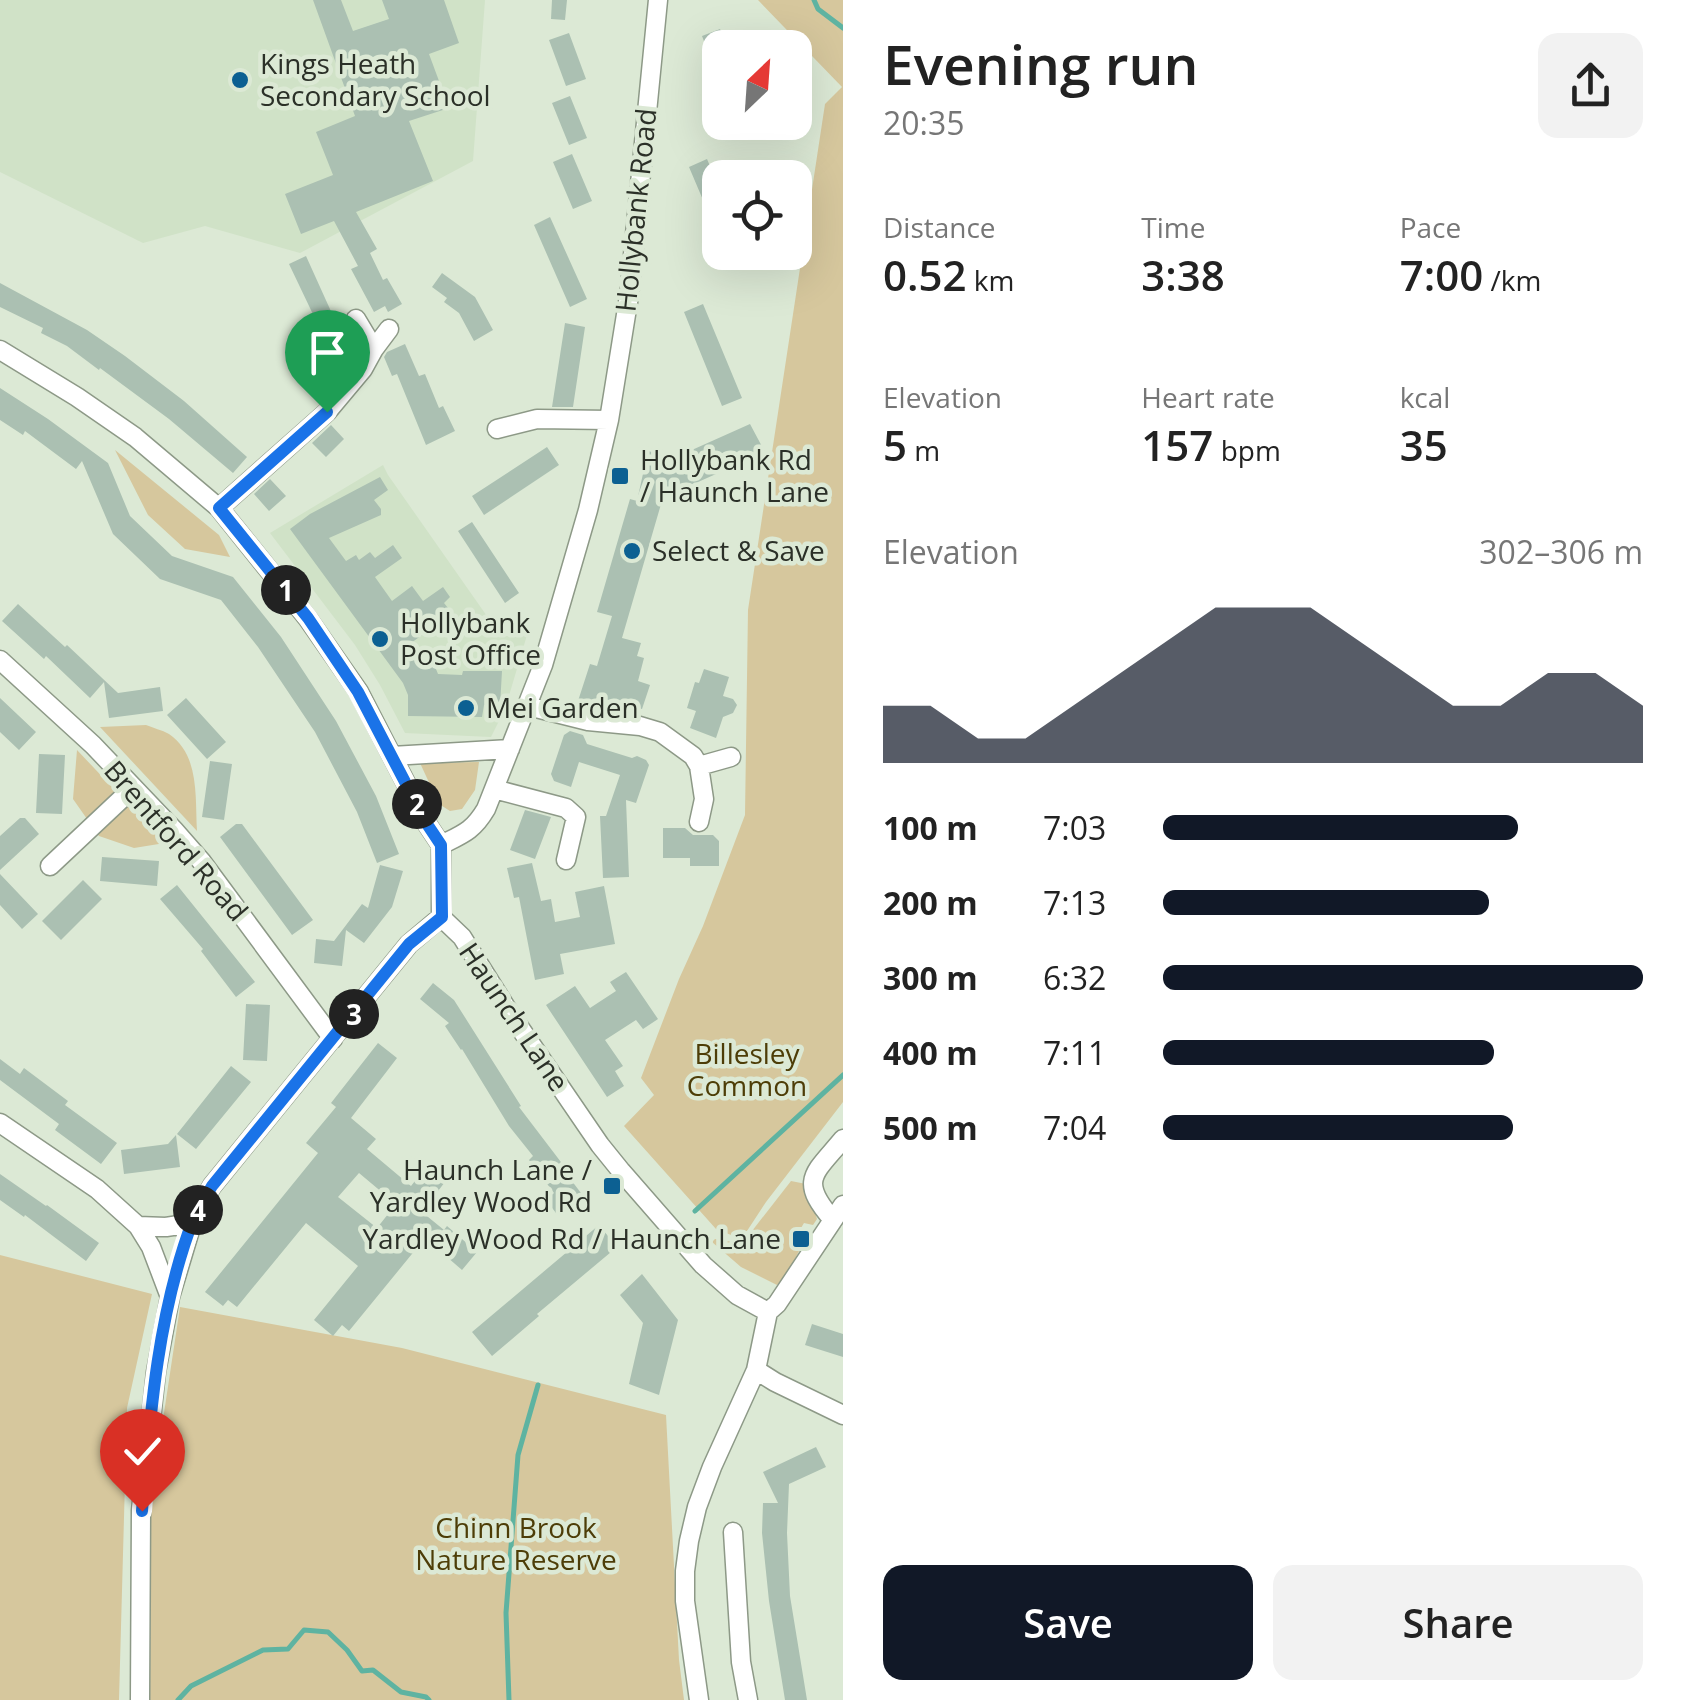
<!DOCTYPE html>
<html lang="en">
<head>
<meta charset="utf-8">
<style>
  body { margin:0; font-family:"Open Sans",sans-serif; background:#f2f2f2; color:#222; height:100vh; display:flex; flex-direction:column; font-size:38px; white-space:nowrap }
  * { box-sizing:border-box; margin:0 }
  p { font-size:32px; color:#767676 }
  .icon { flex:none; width:55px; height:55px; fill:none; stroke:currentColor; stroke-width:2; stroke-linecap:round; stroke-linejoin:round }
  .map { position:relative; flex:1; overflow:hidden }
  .details { display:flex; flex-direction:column; background:#fff; width:840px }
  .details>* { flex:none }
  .needle { width:65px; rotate:25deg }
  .buttons { position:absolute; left:702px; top:30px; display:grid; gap:20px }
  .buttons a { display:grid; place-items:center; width:110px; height:110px; border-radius:20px; background:#fff; box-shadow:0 10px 40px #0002; font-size:50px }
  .pin { position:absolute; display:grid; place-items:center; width:85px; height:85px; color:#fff; margin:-102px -42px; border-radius:50% 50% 50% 0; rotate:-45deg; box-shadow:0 0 10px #0007 }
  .pin .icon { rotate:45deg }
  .km { position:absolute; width:50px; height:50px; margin:-25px; border-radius:50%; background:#222; color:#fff; font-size:28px; line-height:50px; text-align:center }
  .round { display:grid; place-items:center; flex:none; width:105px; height:105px; border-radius:20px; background:#f2f2f2 }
  .overview { display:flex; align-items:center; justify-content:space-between; height:170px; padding:0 40px }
  h1 { font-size:55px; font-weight:600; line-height:75px }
  .metrics { display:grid; grid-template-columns:repeat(3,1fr); gap:15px; height:170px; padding:10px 40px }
  .metrics div { display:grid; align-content:center }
  .metrics b { font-size:42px; font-weight:600 }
  .metrics small { font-size:28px; font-weight:400 }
  .metrics p { font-size:28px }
  .chart { height:280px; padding:20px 40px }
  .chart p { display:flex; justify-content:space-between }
  .chart svg { width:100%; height:180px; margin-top:10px; fill:#111827; opacity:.7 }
  .cta { display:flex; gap:20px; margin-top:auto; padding:20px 40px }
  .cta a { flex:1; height:115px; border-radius:20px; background:#111827; color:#fff; font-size:40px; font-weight:600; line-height:115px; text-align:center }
  .cta a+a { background:#f2f2f2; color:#222 }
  ul { padding:0 40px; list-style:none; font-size:32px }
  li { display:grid; grid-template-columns:160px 120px 1fr; align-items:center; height:75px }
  li i { height:25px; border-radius:12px; background:#111827 }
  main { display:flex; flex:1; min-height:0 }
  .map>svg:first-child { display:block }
</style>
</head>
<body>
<main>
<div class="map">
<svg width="843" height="1700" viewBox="0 0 843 1700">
  <rect width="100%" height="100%" fill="#dce9d5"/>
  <path fill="#d0e2c7" d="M0,0H485L473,161L300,253L205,226L143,243L0,172Z
    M383,465L388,475L489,619L530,625L505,709L491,737L405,733L380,685L355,645L270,533Z"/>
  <path fill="#d6c79d" d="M758,0H843V1102L766,1202L747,1231L731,1235L716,1229L624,1126L654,1095L641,1078L679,979L703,926L745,815L748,610L825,104L842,87Z
    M115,450L219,535L230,557L185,549L148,515Z
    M146,725C153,728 162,730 169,734C200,755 195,798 197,831L100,727Z
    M77,750L165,843L134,848L99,836L73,799Z
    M479,762L475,790L462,809L450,811L439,804L420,763Z
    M791,1181L806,1184L817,1219L813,1225L804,1223L795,1238L802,1245L788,1273L777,1285L741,1267L712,1242L715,1239L738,1243L752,1231Z
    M0,1255L152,1294L127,1408L119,1700H0Z
    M180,1307L402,1348L666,1415L679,1660L684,1700H150L151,1499Z"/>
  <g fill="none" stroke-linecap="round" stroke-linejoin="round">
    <path stroke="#5eb3a1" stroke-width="5" d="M814,0L818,9L843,28
      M695,1211L843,1075
      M178,1700L191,1686L263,1650L288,1649L304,1630L328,1632L347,1650L362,1671L373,1670L401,1692L426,1697L429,1700
      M509,1700L506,1613L518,1455L538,1385"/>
  </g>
  <path fill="#abc0b2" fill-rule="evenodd" d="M313,0H341L353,31L389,19L382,0H444L459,43L429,54L449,108L409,121L433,181L356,212L377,249L370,253L383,280L387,278L402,304L388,312L385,306L374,312L351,269L358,266L334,221L301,234L285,194L333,175L316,132L355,116Z
    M552,0H567L565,20L551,19Z
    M720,29L728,48H720L719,80L702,36Z
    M569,33L586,79L566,86L549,40Z
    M570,96L587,138L569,145L552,103Z
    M572,154L592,201L573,209L553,162Z
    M707,159L720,190V240L689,167Z
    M550,217L587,299L570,307L534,225Z
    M306,256L334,318L331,320L343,345L323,355L311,333L320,329L289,264Z
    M442,273L475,297L493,330L474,341L459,313L444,302L447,298L432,287Z
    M0,283L87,330L125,356L184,401L247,457L233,473L169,419L100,368L99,370L67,346L41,333L43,328L0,307Z
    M703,304L742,398L722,406L684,312Z
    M565,323L585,327L573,407H552Z
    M405,344L419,376L425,374L439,408L443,406L455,431L426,445L397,374L392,376L384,357L387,352Z
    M0,388L48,419L108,463L130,516L172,556L233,577L281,637L336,721L376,796L399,854L377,863L357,812L315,732L258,647L221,600L160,579L113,534L82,461L76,469L25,431L23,435L0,420Z
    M750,424L765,452L678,491L666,487L622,638L641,643L637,656L644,658L638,681L650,685L642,709L600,698L597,707L593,709L580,706L578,701L590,664L597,666L612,616L597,612L630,499L637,501L648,451L674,458Z
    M331,425L344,439L326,457L312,443Z
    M547,447L559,465L484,515L472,496Z
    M380,477L388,490L374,500L381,509V515L329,538L346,561L356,555L359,560L370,552L375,558L393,545L402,558L375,577L392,601L412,586L423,601L443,587L450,597L444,603L452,613L407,646L422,667L432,659L438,674L462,675L463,671H502L500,706L484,705L482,717L408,716V695L403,683L290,529L310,514Z
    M270,479L286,496L269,511L254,494Z
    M472,522L519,593L505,603L458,531Z
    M18,604L65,647L67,645L118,693L160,687L163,711L109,718L104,682L90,698L46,656L44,659L2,621Z
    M704,669L729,677L723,696L733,699L737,705L733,713L723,717L716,738L690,728L696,711L687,708L695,682L699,683Z
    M0,698L36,732L19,750L0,732Z
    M186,698L226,742L207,759L167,715Z
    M570,731L583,735L587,744L632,758L637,756L646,760L649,765L636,803L626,800L629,877L603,878L600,816H606L620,775L579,762L571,787L554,781L551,774L564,735Z
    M39,754L65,755L62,814L36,813Z
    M210,761L232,764L224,820L202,817Z
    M525,810L551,817L535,859L510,850Z
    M20,818H25L39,834L0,870V836Z
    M236,824H242L313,920L292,935L220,837Z
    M663,828H685L693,835H713L719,841V866H690V858H663Z
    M102,857L159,861L157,886L100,881Z
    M532,863L541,901L551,899L555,922L580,917L575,892L604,886L615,944L560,954L564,974L535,980L519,897L514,898L507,868Z
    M380,865L403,871L392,907L364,943L346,930L342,966L314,963L316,939L334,941L362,904L368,908Z
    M0,874L38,914L22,929L0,905Z
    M83,880L102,899L61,940L42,921Z
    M177,885L255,982L236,997L201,951L203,949L160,899Z
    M626,972L658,1019L643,1029L636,1020L605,1040L623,1066L615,1071L624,1086L607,1097L546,1005L575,986L590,1008L616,991L610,982Z
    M433,983L454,1000L521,1106L519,1107L567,1170L565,1172L581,1193L556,1213L546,1200L554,1193L529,1160L533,1156L509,1126L462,1049L461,1050L445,1026L449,1023L420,999Z
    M246,1004L270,1005L267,1061L243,1060Z
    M378,1043L397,1058L351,1118L376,1139L367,1149L411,1186L429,1163L448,1178L422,1212L444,1230L447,1226L477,1252L462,1270L425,1238L349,1331L342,1325L333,1336L314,1320L358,1266L306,1223L237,1307L228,1300L223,1306L205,1292L318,1153L306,1143L336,1107L331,1103ZM359,1173L396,1204L377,1228L338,1197Z
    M0,1059L20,1074L24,1068L68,1101L65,1105L117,1143L101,1164L55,1130L59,1124L0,1080Z
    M231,1066L251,1082L196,1149L177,1134Z
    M176,1135L180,1167L124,1174L121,1150L168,1144Z
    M0,1174L46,1206L47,1205L99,1243L86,1261L25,1215L24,1217L0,1200Z
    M599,1225L617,1247L537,1314L539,1316L492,1356L472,1332Z
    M642,1274L678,1320L659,1395L629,1384L643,1323L620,1295Z
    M812,1324L843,1334V1357L805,1345Z
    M816,1447L826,1467L789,1484L787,1533L790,1596L807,1700H785L769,1601L762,1533L763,1503H778L763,1472Z"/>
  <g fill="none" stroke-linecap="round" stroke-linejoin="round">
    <defs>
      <path id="minor" d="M356,319L374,349
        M0,350L77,397L135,437L219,508L308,619L359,692L427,824L441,845V917L462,937L507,1009L600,1145L621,1171L703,1265L737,1295L768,1312
        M497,429L537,419L609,420
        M219,508L327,412L363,369L374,349L389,329
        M0,660L93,745L174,830L202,862L333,1039
        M528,706L588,721L640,726L660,732L693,756L699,766L704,799L699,822
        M392,756L510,749
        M699,766L731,757
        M494,789L566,808L576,817L566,860
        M441,845C463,834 473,831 486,809L543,665L588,510L609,420L629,296L658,0
        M50,866L133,788
        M0,1123L97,1189L138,1226L151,1247L170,1297
        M833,1220C798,1180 814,1174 843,1139
        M138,1226L166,1227L192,1223
        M756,1370L775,1382L843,1415
        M733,1532L741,1662L748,1700
        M140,1700L141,1511L156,1372L170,1297L194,1217L212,1186L409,944L441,917
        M699,1700L685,1601V1571L689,1541L697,1507L712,1467L756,1370L768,1312L777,1304L843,1205"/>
    </defs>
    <use href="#minor" stroke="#8d9987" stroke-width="21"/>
    <use href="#minor" stroke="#fff" stroke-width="18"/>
  </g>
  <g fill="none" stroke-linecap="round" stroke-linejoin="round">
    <defs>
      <path id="route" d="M142,1511C150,1414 158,1312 193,1220C197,1208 206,1197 212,1186L409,944L442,917L441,845L427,824L358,692L308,618L219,508L327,412"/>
    </defs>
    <use href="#route" stroke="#fff" stroke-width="20"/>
    <use href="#route" stroke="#1a73e8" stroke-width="12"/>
  </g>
  <g fill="#0c6092" stroke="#dce9d5" stroke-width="4">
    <circle cx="240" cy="80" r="10"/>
    <rect x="610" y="466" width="20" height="20" rx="5"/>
    <circle cx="632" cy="551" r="10"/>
    <circle cx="380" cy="639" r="10"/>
    <circle cx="466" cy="708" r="10"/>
    <rect x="602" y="1176" width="20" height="20" rx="5"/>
    <rect x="791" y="1229" width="20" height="20" rx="5"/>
  </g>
  <g text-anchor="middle" stroke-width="9" stroke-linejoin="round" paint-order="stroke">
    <g font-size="28" fill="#2b3028" stroke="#dce9d5" text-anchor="start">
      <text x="260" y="74">Kings Heath<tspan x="260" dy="32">Secondary School</tspan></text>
      <text x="640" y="470">Hollybank Rd<tspan x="640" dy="32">/ Haunch Lane</tspan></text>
      <text x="652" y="561">Select &amp; Save</text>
      <text x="400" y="633">Hollybank<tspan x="400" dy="32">Post Office</tspan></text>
      <text x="486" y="718">Mei Garden</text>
      <text x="592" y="1180" text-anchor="end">Haunch Lane /<tspan x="592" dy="32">Yardley Wood Rd</tspan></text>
      <text x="781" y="1249" text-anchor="end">Yardley Wood Rd / Haunch Lane</text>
    </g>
    <g font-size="28" fill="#2b3028" stroke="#dce9d5">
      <text transform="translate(636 210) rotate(-84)" y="10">Hollybank Road</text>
      <text transform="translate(176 841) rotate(49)" y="10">Brentford Road</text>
      <text transform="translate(514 1017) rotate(56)" y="10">Haunch Lane</text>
    </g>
    <g font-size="28" fill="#4d3d07" stroke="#dce9d5">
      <text x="747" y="1064">Billesley<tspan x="747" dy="32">Common</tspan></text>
      <text x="516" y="1538">Chinn Brook<tspan x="516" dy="32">Nature Reserve</tspan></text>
    </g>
  </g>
</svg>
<div class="buttons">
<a><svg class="needle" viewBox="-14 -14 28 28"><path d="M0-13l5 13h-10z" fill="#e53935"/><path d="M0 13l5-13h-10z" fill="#767676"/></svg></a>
<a><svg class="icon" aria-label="locate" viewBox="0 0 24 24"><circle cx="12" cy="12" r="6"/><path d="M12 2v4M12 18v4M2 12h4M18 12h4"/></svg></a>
</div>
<div class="pin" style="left:327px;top:412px;background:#1e9e55"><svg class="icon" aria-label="arrive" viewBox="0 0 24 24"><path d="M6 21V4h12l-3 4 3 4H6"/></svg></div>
<div class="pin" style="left:142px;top:1511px;background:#d93025"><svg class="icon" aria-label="check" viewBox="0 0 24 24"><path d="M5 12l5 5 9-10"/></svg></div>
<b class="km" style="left:286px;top:590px">1</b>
<b class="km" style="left:417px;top:804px">2</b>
<b class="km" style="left:354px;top:1014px">3</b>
<b class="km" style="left:198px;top:1210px">4</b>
</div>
<section class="details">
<div class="overview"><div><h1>Evening run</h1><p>20:35</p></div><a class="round"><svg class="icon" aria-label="share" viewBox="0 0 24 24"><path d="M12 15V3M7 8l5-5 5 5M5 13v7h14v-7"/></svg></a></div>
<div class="metrics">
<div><p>Distance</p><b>0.52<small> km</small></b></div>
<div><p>Time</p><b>3:38</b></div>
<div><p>Pace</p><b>7:00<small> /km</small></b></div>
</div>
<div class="metrics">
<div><p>Elevation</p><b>5<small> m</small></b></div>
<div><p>Heart rate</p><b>157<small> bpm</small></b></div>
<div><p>kcal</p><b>35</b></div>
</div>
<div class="chart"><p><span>Elevation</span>302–306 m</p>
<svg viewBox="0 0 160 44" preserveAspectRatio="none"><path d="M0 44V30L10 30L20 38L30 38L40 30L50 22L60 14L70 6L80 6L90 6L100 14L110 22L120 30L130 30L140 22L150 22L160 30V44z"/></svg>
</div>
<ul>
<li><b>100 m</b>7:03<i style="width:74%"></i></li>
<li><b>200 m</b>7:13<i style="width:68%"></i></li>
<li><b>300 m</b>6:32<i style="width:100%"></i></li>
<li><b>400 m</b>7:11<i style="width:69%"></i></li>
<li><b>500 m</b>7:04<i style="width:73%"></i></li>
</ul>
<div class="cta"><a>Save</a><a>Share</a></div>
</section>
</main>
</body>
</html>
